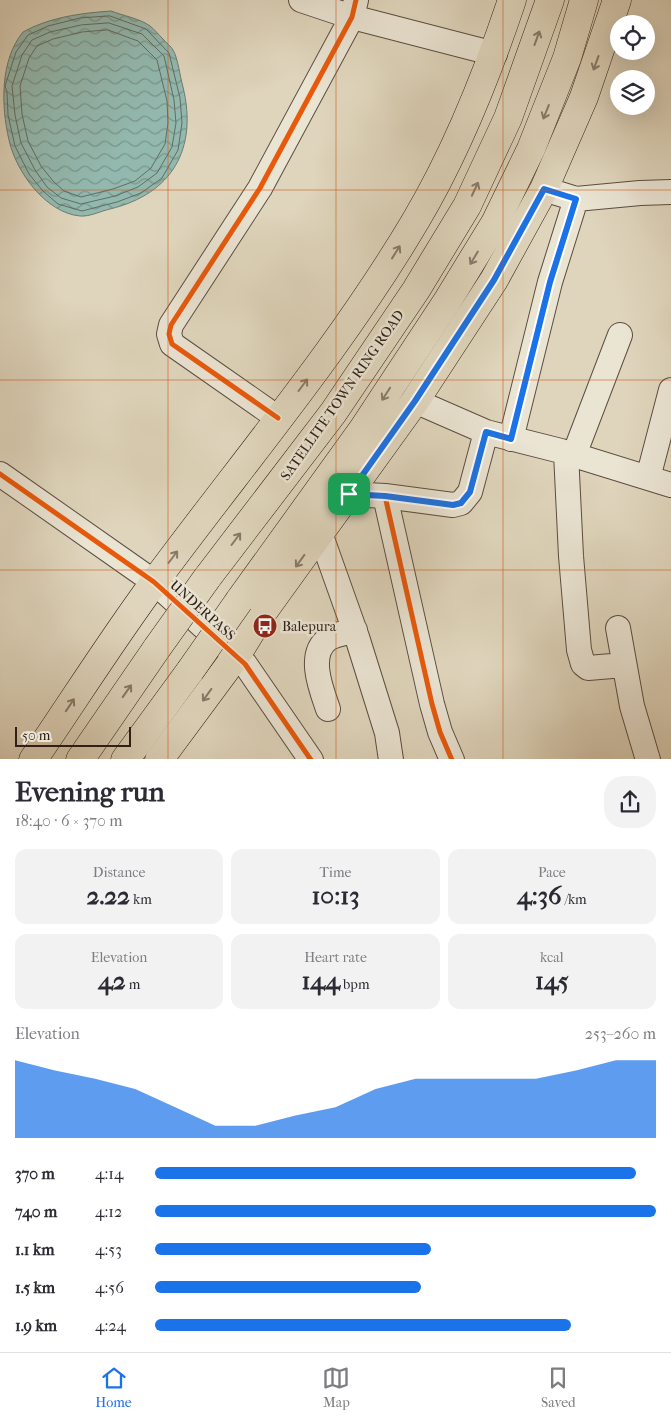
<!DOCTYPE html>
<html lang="en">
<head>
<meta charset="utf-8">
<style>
  body { margin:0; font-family:"IM FELL French Canon",serif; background:#f2f2f3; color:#2b2b33; height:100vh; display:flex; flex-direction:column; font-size:19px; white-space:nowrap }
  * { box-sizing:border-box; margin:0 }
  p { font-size:16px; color:#7c7c81 }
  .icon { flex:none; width:28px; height:28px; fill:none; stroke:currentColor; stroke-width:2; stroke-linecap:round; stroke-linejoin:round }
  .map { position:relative; height:759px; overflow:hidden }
  .panel { display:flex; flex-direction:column; background:#fff; flex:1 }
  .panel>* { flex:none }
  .controls { position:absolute; left:610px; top:15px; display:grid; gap:10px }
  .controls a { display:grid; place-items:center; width:45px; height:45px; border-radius:50%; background:#fff; box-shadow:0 5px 20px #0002; font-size:25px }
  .scale { position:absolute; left:15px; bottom:12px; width:116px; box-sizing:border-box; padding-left:5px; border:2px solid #302018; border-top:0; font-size:14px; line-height:18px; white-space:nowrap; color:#302018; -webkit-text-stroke:4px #eae4d3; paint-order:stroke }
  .pin { position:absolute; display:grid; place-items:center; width:42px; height:42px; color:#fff; margin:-21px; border-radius:10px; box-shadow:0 2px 8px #0006 }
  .round { display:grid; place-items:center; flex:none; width:52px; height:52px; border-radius:20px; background:#f2f2f3 }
  .summary { display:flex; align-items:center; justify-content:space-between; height:85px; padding:0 15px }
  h1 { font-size:28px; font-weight:800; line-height:38px }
  .figures { display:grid; grid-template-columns:repeat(3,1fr); gap:8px; height:85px; padding:5px 15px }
  .figures div { display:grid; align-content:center; border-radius:12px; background:#f2f2f3; text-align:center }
  .figures b { font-size:25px; font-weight:800 }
  .figures small { font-size:14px; font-weight:400 }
  .figures p { font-size:14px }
  .chart { height:140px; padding:10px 15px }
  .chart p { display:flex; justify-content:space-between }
  .chart svg { width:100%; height:90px; margin-top:5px; fill:#1a73e8; opacity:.7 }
  ul { padding:0 15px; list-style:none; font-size:16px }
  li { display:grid; grid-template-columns:80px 60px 1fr; align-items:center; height:38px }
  li i { height:12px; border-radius:6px; background:#1a73e8 }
  .dock { display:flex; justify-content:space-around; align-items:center; height:70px; border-top:1px solid #e1e1e2; background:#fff; font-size:14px; color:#7c7c81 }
  .dock a { display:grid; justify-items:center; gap:2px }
  .dock .selected { color:#1a73e8 }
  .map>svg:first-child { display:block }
</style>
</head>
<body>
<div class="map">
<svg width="671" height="760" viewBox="0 0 671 760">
  <defs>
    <pattern id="water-waves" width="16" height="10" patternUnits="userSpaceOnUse" patternTransform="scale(1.25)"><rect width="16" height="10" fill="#93b9af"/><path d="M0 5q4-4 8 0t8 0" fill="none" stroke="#78968d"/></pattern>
  </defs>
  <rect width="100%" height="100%" fill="#dfd5bc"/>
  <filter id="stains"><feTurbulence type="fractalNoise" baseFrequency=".004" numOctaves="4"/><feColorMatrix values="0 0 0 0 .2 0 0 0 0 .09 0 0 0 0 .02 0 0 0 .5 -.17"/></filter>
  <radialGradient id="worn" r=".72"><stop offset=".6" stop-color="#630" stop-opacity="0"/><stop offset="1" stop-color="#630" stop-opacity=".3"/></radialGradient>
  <path fill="url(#water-waves)" stroke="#6b7c73" d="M111,11C121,15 141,19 150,26C154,29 159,35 163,39C166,43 171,46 173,50C178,58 180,77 183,87C198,149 172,194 110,209C101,211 89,217 80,216C46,213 16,172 9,140C1,106 0,60 23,32C26,30 30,29 33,27C58,16 84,13 111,11Z"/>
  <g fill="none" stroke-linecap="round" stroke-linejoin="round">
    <path stroke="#626c64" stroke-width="1" d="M110,16L146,29L169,53L180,98L182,123L178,150L162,178L141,193L117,202L82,211L58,204L43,191L29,174L15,146L8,115L7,92L5,86L16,52L28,35L48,26L80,18Z
      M109,23L142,34L164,56L174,100L176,123L172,147L157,173L138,187L115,196L81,204L61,198L47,187L35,170L21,143L15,115L12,86L22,55L32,40L50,32L81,25Z
      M108,30L138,41L157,60L167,101L168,123L165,144L151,168L135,181L113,189L81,197L64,191L53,181L41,166L28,141L22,114L20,86L29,58L37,46L53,39L82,32Z"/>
    <defs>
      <path id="minor" d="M301,0L352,17L495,54
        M544,189L576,199L640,193L671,192
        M415,401L486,432L561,451L671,485
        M278,418L172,344L169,334L171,325L260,188L352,17L356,0
        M511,439L550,282L576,199
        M566,453L571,556L579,650L583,664L588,668L624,665
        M574,455L620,335
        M0,474L154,582L236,656L245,664L311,760
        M648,478L671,390
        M349,494L385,496L453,505L461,503L470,492L486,432
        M385,496L432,704L440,732L452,760
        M320,533L357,637L387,733L391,760
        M618,628L632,706L648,760
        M328,709C321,689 307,654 328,639C335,634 347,633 355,630"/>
      <path id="major" d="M33,760C74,700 113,638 156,580C244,461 341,347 416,220C457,151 487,75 512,0
        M159,760L236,656L263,612L415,401L494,280L544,189L584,97L617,0"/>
      <path id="highway" d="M207,578L333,413L416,290L467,206L508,118L550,0
        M239,601L363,429L446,303L495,223L531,149L567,58L584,0
        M80,760L157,648
        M125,760L190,671"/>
    </defs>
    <use href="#minor" stroke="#5c4d41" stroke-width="26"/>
    <use href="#major" stroke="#302018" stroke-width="29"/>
    <use href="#highway" stroke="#302018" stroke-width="29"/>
    <use href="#minor" stroke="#eae4d3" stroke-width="24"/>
    <use href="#major" stroke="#dfd5bc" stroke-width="28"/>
    <use href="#highway" stroke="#dfd5bc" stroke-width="28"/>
    <defs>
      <path id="highway-bridge" d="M157,648L207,578
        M190,671L239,601"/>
    </defs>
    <use href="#highway-bridge" stroke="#302018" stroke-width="29" stroke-linecap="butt"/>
    <use href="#highway-bridge" stroke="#dfd5bc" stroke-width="28"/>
    <defs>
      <path id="cycleway" d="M278,418L172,344L169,334L171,325L260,188L352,17L356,0
        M0,474L154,582L236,656L245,664L311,760
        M385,496L432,704L440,732L452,760"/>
    </defs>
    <use href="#cycleway" stroke="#eae4d3" stroke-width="8"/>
    <use href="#cycleway" stroke="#e8590c" stroke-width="5"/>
  </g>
  <defs><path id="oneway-shaft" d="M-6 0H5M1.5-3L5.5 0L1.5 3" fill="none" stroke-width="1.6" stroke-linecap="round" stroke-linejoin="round" transform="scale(1.25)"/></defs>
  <g stroke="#887a6a">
    <use href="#oneway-shaft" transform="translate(537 38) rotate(-70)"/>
    <use href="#oneway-shaft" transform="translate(596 63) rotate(110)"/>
    <use href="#oneway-shaft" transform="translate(546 112) rotate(112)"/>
    <use href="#oneway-shaft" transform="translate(475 189) rotate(-65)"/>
    <use href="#oneway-shaft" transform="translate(396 252) rotate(-58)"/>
    <use href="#oneway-shaft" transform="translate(474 258) rotate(121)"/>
    <use href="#oneway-shaft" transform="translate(303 385) rotate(-53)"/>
    <use href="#oneway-shaft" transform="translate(386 394) rotate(123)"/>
    <use href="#oneway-shaft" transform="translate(236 539) rotate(-53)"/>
    <use href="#oneway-shaft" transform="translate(173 557) rotate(-53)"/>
    <use href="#oneway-shaft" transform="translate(300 561) rotate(126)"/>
    <use href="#oneway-shaft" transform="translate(127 691) rotate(-55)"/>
    <use href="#oneway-shaft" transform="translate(207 695) rotate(126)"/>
    <use href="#oneway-shaft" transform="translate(70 705) rotate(-56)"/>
  </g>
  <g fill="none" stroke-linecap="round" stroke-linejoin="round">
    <defs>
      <path id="route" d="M544,189L576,199L550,282L511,439L486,432L470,492L461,503L453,505L385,496L349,494L415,401L494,280Z"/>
    </defs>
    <use href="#route" stroke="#fff" stroke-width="10"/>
    <use href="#route" stroke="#1a73e8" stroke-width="6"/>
  </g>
  <path fill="none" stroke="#cc500e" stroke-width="1" stroke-opacity="0.55" d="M168,0V760M336,0V760M503,0V760M0,190H671M0,380H671M0,570H671"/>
  <defs>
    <symbol id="bus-disc" viewBox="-11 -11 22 22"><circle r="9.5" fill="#8f2418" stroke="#eae4d3"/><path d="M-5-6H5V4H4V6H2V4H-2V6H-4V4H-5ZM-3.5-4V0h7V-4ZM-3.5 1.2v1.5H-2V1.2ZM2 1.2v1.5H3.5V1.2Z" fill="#fff"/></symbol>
  </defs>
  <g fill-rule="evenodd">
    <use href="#bus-disc" x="251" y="612" width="28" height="28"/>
  </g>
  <g text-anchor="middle" stroke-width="5" stroke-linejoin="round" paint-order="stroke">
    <g font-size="14" fill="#302018" stroke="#eae4d3">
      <text transform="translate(342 395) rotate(-55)" y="5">SATELLITE TOWN RING ROAD</text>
      <text transform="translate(203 610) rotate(42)" y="5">UNDERPASS</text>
    </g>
    <g font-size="14" fill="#302018" stroke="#eae4d3" text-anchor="start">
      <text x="282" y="631">Balepura</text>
    </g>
  </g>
  <rect width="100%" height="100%" filter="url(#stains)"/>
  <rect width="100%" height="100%" fill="url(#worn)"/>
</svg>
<div class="controls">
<a><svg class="icon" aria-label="locate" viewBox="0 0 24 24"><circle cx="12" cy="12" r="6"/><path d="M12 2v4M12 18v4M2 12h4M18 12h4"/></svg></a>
<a><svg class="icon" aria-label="layers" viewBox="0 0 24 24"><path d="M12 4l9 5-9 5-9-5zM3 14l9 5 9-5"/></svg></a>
</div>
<div class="scale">50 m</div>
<div class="pin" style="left:349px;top:494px;background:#1e9e55"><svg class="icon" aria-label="arrive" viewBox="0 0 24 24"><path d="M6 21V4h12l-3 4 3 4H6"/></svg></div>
</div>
<section class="panel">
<div class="summary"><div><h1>Evening run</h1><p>18:40 · 6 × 370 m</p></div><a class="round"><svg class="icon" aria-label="share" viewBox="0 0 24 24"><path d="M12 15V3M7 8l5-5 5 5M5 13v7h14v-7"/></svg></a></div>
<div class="figures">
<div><p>Distance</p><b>2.22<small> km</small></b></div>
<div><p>Time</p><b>10:13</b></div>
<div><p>Pace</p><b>4:36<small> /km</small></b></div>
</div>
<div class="figures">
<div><p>Elevation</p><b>42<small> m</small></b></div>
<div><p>Heart rate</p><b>144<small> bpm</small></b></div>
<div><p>kcal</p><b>145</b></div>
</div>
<div class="chart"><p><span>Elevation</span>253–260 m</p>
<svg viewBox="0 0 160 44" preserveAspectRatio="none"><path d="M0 44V6L10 11L20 15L30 20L40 29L50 38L60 38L70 33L80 29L90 20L100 15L110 15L120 15L130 15L140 11L150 6L160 6V44z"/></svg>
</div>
<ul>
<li><b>370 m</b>4:14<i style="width:96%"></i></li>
<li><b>740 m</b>4:12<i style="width:100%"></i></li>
<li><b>1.1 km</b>4:53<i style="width:55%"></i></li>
<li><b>1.5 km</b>4:56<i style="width:53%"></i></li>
<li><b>1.9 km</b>4:24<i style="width:83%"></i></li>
</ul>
</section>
<nav class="dock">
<a class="selected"><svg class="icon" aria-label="home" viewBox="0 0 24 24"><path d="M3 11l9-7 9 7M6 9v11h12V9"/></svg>Home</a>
<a><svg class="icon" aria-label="map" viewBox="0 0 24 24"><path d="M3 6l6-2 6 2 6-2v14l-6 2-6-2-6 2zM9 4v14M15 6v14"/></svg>Map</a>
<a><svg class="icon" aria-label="saved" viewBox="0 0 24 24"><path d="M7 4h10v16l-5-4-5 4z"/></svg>Saved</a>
</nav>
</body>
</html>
